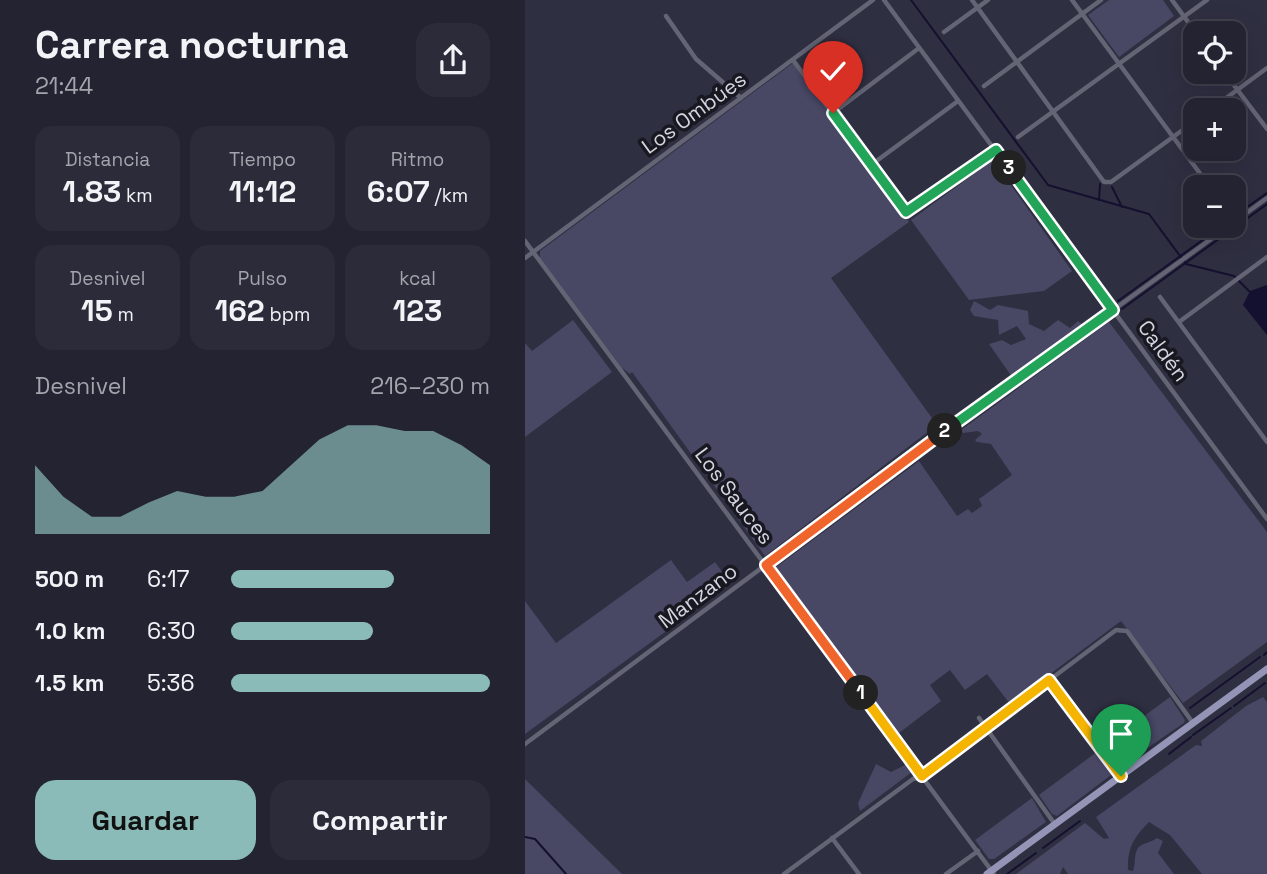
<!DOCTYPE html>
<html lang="es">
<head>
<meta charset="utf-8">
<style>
  body { margin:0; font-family:"Space Grotesk",sans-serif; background:#2b2b3a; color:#f1f3f6; height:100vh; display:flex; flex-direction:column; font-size:26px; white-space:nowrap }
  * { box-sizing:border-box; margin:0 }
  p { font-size:23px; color:#a3a4ac }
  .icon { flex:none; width:38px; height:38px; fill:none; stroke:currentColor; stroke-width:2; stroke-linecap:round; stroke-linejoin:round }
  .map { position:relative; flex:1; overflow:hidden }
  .side { display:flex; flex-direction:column; background:#232332; width:525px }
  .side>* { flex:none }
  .fabs { position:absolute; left:658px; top:21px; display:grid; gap:14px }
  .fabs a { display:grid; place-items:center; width:63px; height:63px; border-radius:14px; background:#232332; box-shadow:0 7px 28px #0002,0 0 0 2px #40404d; font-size:35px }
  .pin { position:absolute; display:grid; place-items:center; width:60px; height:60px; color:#fff; margin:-72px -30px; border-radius:50% 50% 50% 0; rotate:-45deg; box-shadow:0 0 7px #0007 }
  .pin .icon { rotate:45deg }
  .km { position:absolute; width:35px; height:35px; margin:-18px; border-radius:50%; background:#222; color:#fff; font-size:19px; line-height:35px; text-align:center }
  .round { display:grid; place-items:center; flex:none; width:74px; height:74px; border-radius:21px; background:#2b2b3a }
  .headline { display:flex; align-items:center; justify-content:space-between; height:119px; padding:0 35px }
  h1 { font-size:38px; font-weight:700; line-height:52px }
  .stats { display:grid; grid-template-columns:repeat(3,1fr); gap:10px; height:119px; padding:7px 35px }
  .stats div { display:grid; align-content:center; border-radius:18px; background:#2b2b3a; text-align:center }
  .stats b { font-size:30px; font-weight:700 }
  .stats small { font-size:19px; font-weight:400 }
  .stats p { font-size:19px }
  .chart { height:196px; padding:14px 35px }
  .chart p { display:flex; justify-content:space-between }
  .chart svg { width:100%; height:126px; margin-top:7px; fill:#8bbbb9; opacity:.7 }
  .action { display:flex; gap:14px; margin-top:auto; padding:14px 35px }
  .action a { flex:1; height:80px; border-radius:21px; background:#8bbbb9; color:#111; font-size:28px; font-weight:700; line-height:80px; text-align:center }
  .action a+a { background:#2b2b3a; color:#f1f3f6 }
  ul { padding:0 35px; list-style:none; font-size:23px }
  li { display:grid; grid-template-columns:112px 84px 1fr; align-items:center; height:52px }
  li i { height:18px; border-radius:9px; background:#8bbbb9 }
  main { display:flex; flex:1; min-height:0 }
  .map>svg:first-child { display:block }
</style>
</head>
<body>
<main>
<section class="side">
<div class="headline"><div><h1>Carrera nocturna</h1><p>21:44</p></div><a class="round"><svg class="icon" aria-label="share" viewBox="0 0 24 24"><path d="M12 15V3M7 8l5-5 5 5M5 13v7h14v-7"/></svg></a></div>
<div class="stats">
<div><p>Distancia</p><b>1.83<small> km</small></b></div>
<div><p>Tiempo</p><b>11:12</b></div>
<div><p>Ritmo</p><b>6:07<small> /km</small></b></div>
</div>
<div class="stats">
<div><p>Desnivel</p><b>15<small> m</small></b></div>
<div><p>Pulso</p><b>162<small> bpm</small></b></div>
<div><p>kcal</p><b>123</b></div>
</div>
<div class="chart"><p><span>Desnivel</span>216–230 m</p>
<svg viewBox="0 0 160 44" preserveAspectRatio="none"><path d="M0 44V20L10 31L20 38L30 38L40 33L50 29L60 31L70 31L80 29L90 20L100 11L110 6L120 6L130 8L140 8L150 13L160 20V44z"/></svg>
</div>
<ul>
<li><b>500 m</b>6:17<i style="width:63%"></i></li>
<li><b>1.0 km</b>6:30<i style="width:55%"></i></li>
<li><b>1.5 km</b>5:36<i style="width:100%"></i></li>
</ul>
<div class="action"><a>Guardar</a><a>Compartir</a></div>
</section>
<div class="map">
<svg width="742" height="874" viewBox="0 0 742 874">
  <rect width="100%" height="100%" fill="#2f2f42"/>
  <path fill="#484764" d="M584,0H638L649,16L594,57L563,15Z
    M268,63L384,222L306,278L412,425L240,556L107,372L105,374L97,368L15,258V251Z
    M468,160L547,271L519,291L444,300L386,220Z
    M449,301L465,310L473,305L503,311L504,324L519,331L533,320L545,328L553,321L558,325L553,338L524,363H509L487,377L464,344L477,340L486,345L501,339L492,326L474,335L473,320L449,316L445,310Z
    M48,320L87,372L0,437V343L7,351Z
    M584,322L742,532V642L658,703L596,621L485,704L462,674L440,690L425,670L405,685L416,701L374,733L250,568L394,461L432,516L443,509L447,513L457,506L454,499L487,475L466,444L452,442L450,440L457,434L453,431L438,433L436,430Z
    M146,560L162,582L190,562L206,584L0,734V601L31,643Z
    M645,697L660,720L659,723L593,768L577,747Z
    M738,697L742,702V874H677L645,835L624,822C609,837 602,848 603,870L608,871C611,864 608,851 615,846C619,843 627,842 632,838L638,841L633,853L649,874H543L538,867L535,874H491L560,823L579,839L584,838L571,817L671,745L677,746L676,741L721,706Z
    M573,751L588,771L586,775L532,816L527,814L514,795Z
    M351,764L366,772L382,764L387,772L335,811L333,803Z
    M0,779L97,874H0Z
    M507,798L521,822L469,859H464L450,840Z"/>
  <path fill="#14102f" d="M742,285V335L718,305L725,291Z"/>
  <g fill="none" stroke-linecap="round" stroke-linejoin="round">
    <path stroke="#14102f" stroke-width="2" d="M386,0L523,185L624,214L661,264L709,276L726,293
      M587,187L597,207
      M574,200L575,184
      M711,215L742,193
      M593,301L697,226
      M597,309L742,204
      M739,655L742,652
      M709,706L740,683
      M665,708L735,657
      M668,735L706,708
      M644,754L666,737
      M0,837L10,839L41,874
      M518,848L555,821
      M482,874L511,853"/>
    <path stroke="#636474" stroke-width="4.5" d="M359,0L742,519
      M447,0L579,182H586L670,121
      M547,0L685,187
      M647,0L671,33
      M141,16L171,59L216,98
      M419,32L463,0
      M268,60L378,210L384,212L471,150
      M699,72L742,129
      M459,86L576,0
      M685,110L742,68
      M308,113L394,48
      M493,137L682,0
      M346,165L433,101
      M709,222L742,198
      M0,241L469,874
      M0,258L348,0
      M635,297L742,442
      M654,322L742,257
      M524,680L596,776
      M454,718L529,823
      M0,744L399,447L704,226
      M307,838L334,874
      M259,874L388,779L397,776L591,630L602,631L668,723
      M421,874L453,851"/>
    <path stroke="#9494b6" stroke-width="7" d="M462,874L742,669"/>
  </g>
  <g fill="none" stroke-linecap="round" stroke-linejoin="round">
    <defs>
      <path id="split-1" d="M336,693L397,776L524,680L596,776"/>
      <path id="split-2" d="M336,693L241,565L420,431"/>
      <path id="split-3" d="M420,431L588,310L484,168"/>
      <path id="split-4" d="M308,113L381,212L471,150L484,168"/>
    </defs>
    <use href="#split-1" stroke="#fff" stroke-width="14"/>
    <use href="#split-2" stroke="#fff" stroke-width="14"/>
    <use href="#split-3" stroke="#fff" stroke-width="14"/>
    <use href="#split-4" stroke="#fff" stroke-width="14"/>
    <use href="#split-1" stroke="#f5b400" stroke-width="9"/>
    <use href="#split-2" stroke="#f0652b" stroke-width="9"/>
    <use href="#split-3" stroke="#22a559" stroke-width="9"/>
    <use href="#split-4" stroke="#22a559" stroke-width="9"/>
  </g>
  <g text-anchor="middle" stroke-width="7" stroke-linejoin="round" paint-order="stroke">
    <g font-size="21" fill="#d5d5e1" stroke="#181821">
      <text transform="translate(169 113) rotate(-36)" y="7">Los Ombúes</text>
      <text transform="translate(638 351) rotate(54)" y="7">Caldén</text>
      <text transform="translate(209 496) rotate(53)" y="7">Los Sauces</text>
      <text transform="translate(173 596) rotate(-37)" y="7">Manzano</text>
    </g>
  </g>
</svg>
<div class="fabs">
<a><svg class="icon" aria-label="locate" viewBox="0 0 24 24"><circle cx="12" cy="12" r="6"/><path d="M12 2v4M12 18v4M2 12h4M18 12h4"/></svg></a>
<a>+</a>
<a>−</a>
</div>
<div class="pin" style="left:596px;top:776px;background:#1e9e55"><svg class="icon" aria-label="arrive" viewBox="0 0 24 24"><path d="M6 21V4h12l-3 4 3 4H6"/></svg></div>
<div class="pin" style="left:308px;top:113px;background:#d93025"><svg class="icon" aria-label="check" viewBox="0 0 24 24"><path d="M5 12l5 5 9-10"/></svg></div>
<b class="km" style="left:336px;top:693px">1</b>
<b class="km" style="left:420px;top:431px">2</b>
<b class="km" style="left:484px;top:168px">3</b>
</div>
</main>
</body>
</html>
